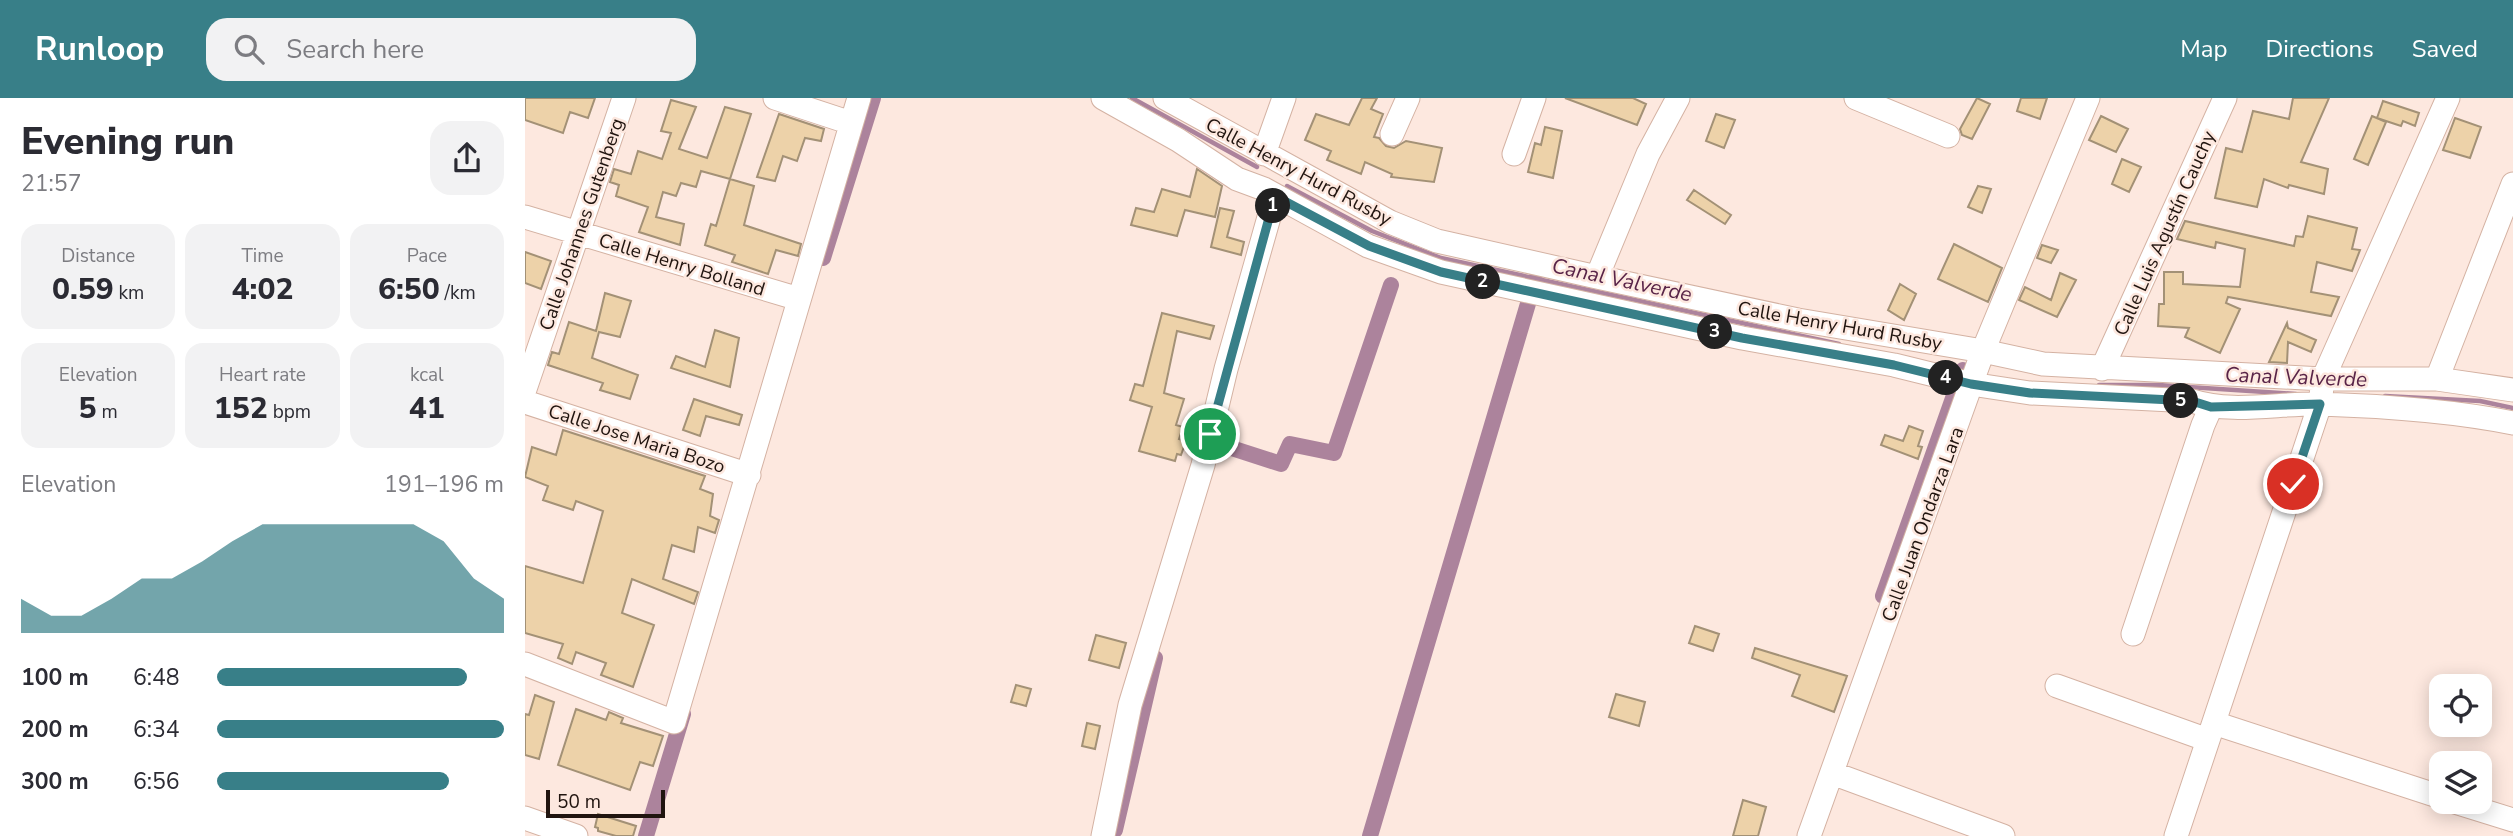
<!DOCTYPE html>
<html lang="en">
<head>
<meta charset="utf-8">
<style>
  body { margin:0; font-family:"Nunito Sans",sans-serif; background:#f2f2f3; color:#2b2b33; height:100vh; display:flex; flex-direction:column; font-size:26px; white-space:nowrap }
  * { box-sizing:border-box; margin:0 }
  p { font-size:23px; color:#7c7c81 }
  .icon { flex:none; width:38px; height:38px; fill:none; stroke:currentColor; stroke-width:2; stroke-linecap:round; stroke-linejoin:round }
  .map { position:relative; flex:1; overflow:hidden }
  .drawer { display:flex; flex-direction:column; background:#fff; width:525px }
  .drawer>* { flex:none }
  .fabs { position:absolute; left:1904px; top:576px; display:grid; gap:14px }
  .fabs a { display:grid; place-items:center; width:63px; height:63px; border-radius:14px; background:#fff; box-shadow:0 4px 18px #0003; font-size:35px }
  .scale { position:absolute; left:21px; bottom:18px; width:119px; box-sizing:border-box; padding-left:7px; border:4px solid #20140f; border-top:0; font-size:19px; line-height:24px; white-space:nowrap; color:#20140f; -webkit-text-stroke:5px #fde8df; paint-order:stroke }
  .pin { position:absolute; display:grid; place-items:center; width:60px; height:60px; color:#fff; margin:-30px; border:4px solid #fff; border-radius:50%; box-shadow:0 2px 7px #0007 }
  .km { position:absolute; width:35px; height:35px; margin:-18px; border-radius:50%; background:#222; color:#fff; font-size:19px; line-height:35px; text-align:center }
  .round { display:grid; place-items:center; flex:none; width:74px; height:74px; border-radius:21px; background:#f2f2f3 }
  .overview { display:flex; align-items:center; justify-content:space-between; height:119px; padding:0 21px }
  h1 { font-size:38px; font-weight:800; line-height:52px }
  .figures { display:grid; grid-template-columns:repeat(3,1fr); gap:10px; height:119px; padding:7px 21px }
  .figures div { display:grid; align-content:center; border-radius:18px; background:#f2f2f3; text-align:center }
  .figures b { font-size:30px; font-weight:800 }
  .figures small { font-size:19px; font-weight:400 }
  .figures p { font-size:19px }
  .chart { height:196px; padding:14px 21px }
  .chart p { display:flex; justify-content:space-between }
  .chart svg { width:100%; height:126px; margin-top:7px; fill:#387f88; opacity:.7 }
  ul { padding:0 21px; list-style:none; font-size:23px }
  li { display:grid; grid-template-columns:112px 84px 1fr; align-items:center; height:52px }
  li i { height:18px; border-radius:9px; background:#387f88 }
  header { display:flex; align-items:center; gap:42px; box-sizing:border-box; height:98px; padding:0 35px; background:#387f88; color:#fff }
  header strong { font-size:33px }
  nav { display:flex; gap:38px; margin-inline-start:auto; font-size:24px }
  .search { width:490px; height:63px; background:#f2f2f3; display:flex; align-items:center; gap:18px; box-sizing:border-box; padding:0 24px; border-radius:21px; color:#7c7c81; font-size:26px }
  main { display:flex; flex:1; min-height:0 }
  .map>svg:first-child { display:block }
</style>
</head>
<body>
<header>
<strong>Runloop</strong>
<div class="search"><svg class="icon" aria-label="search" viewBox="0 0 24 24"><circle cx="10" cy="10" r="6"/><path d="M15 15l6 6"/></svg>Search here</div>
<nav><a>Map</a><a>Directions</a><a>Saved</a></nav>
</header>
<main>
<section class="drawer">
<div class="overview"><div><h1>Evening run</h1><p>21:57</p></div><a class="round"><svg class="icon" aria-label="share" viewBox="0 0 24 24"><path d="M12 15V3M7 8l5-5 5 5M5 13v7h14v-7"/></svg></a></div>
<div class="figures">
<div><p>Distance</p><b>0.59<small> km</small></b></div>
<div><p>Time</p><b>4:02</b></div>
<div><p>Pace</p><b>6:50<small> /km</small></b></div>
</div>
<div class="figures">
<div><p>Elevation</p><b>5<small> m</small></b></div>
<div><p>Heart rate</p><b>152<small> bpm</small></b></div>
<div><p>kcal</p><b>41</b></div>
</div>
<div class="chart"><p><span>Elevation</span>191–196 m</p>
<svg viewBox="0 0 160 44" preserveAspectRatio="none"><path d="M0 44V32L10 38L20 38L30 32L40 25L50 25L60 19L70 12L80 6L90 6L100 6L110 6L120 6L130 6L140 12L150 25L160 32V44z"/></svg>
</div>
<ul>
<li><b>100 m</b>6:48<i style="width:87%"></i></li>
<li><b>200 m</b>6:34<i style="width:100%"></i></li>
<li><b>300 m</b>6:56<i style="width:81%"></i></li>
</ul>
</section>
<div class="map">
<svg width="1988" height="738" viewBox="0 0 1988 738">
  <rect width="100%" height="100%" fill="#fde8df"/>
  <g fill="none" stroke-linecap="round" stroke-linejoin="round">
    <path stroke="#ac839c" stroke-width="4.5" d="M607,0L732,69
      M762,88L847,133L916,160L1314,246
      M1422,269L1438,272
      M1574,287H1633L1771,296
      M1860,298L1955,303L1988,310"/>
    <path stroke="#ac839c" stroke-width="16" d="M298,160L348,0
      M691,345L756,366L765,346L809,355L866,187
      M1358,498L1438,272
      M590,732L630,560
      M121,738L158,616
      M845,738L1010,182"/>
  </g>
  <path fill="#edd2a9" stroke="#a39176" stroke-width="2" d="M0,0H70L63,20L45,14L38,35L0,22Z
    M837,0H852L846,11L858,16L849,39L854,40L861,48L869,50L881,43L917,50L909,84L866,79L867,76L840,64L836,76L802,62L806,53L780,42L791,16L824,27Z
    M1040,0H1108L1121,6L1112,27Z
    M1452,0L1465,6L1447,41L1437,37L1435,31Z
    M1496,0H1522L1515,21L1492,13Z
    M1768,0H1804L1776,64L1803,71L1799,96L1764,87L1763,90L1739,81L1732,109L1690,100L1701,50L1717,54L1728,13L1764,21Z
    M146,2L171,9L154,51L182,60L200,9L226,16L205,81L176,73L171,89L156,85L151,98L138,94L131,119L159,126L155,147L114,134L123,109L91,98L94,87L85,84L89,71L106,76L113,53L137,61L146,35L136,33Z
    M1858,3L1894,15L1890,28L1878,23L1876,28L1852,20Z
    M254,16L299,31L296,43L280,40L272,63L258,58L250,83L232,79Z
    M1191,16L1210,22L1199,50L1181,43Z
    M1576,18L1603,31L1591,54L1564,42Z
    M1847,18L1861,24L1843,67L1829,61Z
    M1930,20L1956,29L1945,60L1918,52Z
    M1020,29L1037,33L1028,80L1003,74L1010,45L1016,47Z
    M1597,61L1616,69L1604,94L1587,86Z
    M672,71L697,88L690,119L660,112L652,138L606,127L611,110L629,114L637,91L665,99Z
    M205,81L229,88L219,127L276,146L273,158L251,152L243,176L207,164L210,157L180,147L186,126L191,128Z
    M1453,88L1466,91L1457,115L1443,109Z
    M1169,92L1206,117L1200,126L1162,102Z
    M695,110L709,113L702,139L719,144L716,157L686,149Z
    M1783,118L1832,130L1827,151L1835,152L1827,173L1792,164L1786,194L1814,199L1806,218L1703,199L1701,205L1715,211L1695,255L1660,239L1664,230L1633,228L1634,206H1639V174H1658V186L1715,189L1720,151L1691,144L1690,150L1652,141L1660,123L1769,148L1771,138L1778,139Z
    M1429,146L1477,170L1463,204L1413,181Z
    M1517,147L1533,152L1526,165L1512,160Z
    M0,154L26,163L16,191L0,185Z
    M1535,175L1551,182L1532,219L1494,202L1500,189L1526,202Z
    M1375,186L1391,196L1379,222L1363,212Z
    M80,195L106,203L95,239L74,234L67,260L113,277L105,301L75,292L78,285L23,267L27,254L34,256L44,224L71,233Z
    M637,215L689,228L685,241L652,233L639,295L659,301L651,327L658,329L654,341L661,343L656,357L652,356L650,363L614,353L627,309L605,302L610,286L618,288Z
    M1762,225L1763,230L1791,242L1786,254L1763,244L1762,265L1744,264Z
    M190,232L214,240L205,289L146,270L151,258L180,269Z
    M169,301L217,317L214,327L181,318L175,338L158,332Z
    M1384,328L1398,333L1393,348L1397,349L1393,361L1356,347L1360,337L1378,343Z
    M38,332L180,378L175,391L188,396L185,418L194,422L190,435L173,429L169,454L147,447L138,481L173,494L169,506L107,481L97,515L129,527L108,589L76,577L81,565L51,554L47,566L33,560L38,546L0,535V468L58,485L78,413L51,403L48,412L18,402L23,388L0,379L7,349L31,357Z
    M1170,528L1194,536L1188,553L1164,545Z
    M571,537L601,545L594,570L564,562Z
    M1230,550L1322,578L1309,614L1267,598L1275,577L1227,560Z
    M491,587L506,591L501,608L486,604Z
    M1091,596L1120,604L1114,628L1084,619Z
    M10,597L29,604L14,661L0,657V616L4,617Z
    M51,611L81,622L84,614L98,620L96,625L138,638L128,668L115,664L105,692L33,667Z
    M562,625L575,628L570,651L557,648Z
    M1218,702L1241,709L1233,738H1208Z
    M73,716L111,728L108,738H91L73,733V730L70,729Z"/>
  <g fill="none" stroke-linecap="round" stroke-linejoin="round">
    <defs>
      <path id="minor" d="M250,0L326,25
        M578,0L653,42L712,81L739,91L843,148L916,174L1217,240L1369,267L1446,286L1505,295L1667,303C1707,316 1753,305 1795,306C1856,308 1929,313 1988,325
        M640,0L865,124L912,143L1072,179L1273,222L1458,253L1518,266L1798,281H1912L1988,292
        M1331,0L1423,38
        M867,36L883,0
        M739,56L759,0
        M989,56L1009,0
        M0,119L274,201
        M1072,179L1123,56L1153,0
        M1577,271L1700,0
        M1912,281L1988,86
        M0,291L99,0
        M0,304L224,377
        M1608,536L1678,327L1686,309
        M0,566L149,624L334,0
        M1532,588L1683,642
        M1689,625L1916,699
        M1307,675L1478,738
        M1930,704L1988,722
        M0,720L51,738
        M578,738L605,607L678,367L701,271L750,98
        M1284,738L1458,253L1563,0
        M1651,738L1795,306L1798,281L1923,0"/>
    </defs>
    <use href="#minor" stroke="#d4b2a3" stroke-width="25"/>
    <use href="#minor" stroke="#fff" stroke-width="23"/>
  </g>
  <g fill="none" stroke-linecap="round" stroke-linejoin="round">
    <defs>
      <path id="route" d="M685,336L750,98L844,148L916,174L1217,240L1369,267L1446,286L1505,295L1667,303L1686,309L1795,306L1768,386"/>
    </defs>
    <use href="#route" stroke="#fff" stroke-width="14"/>
    <use href="#route" stroke="#387f88" stroke-width="9"/>
  </g>
  <g text-anchor="middle" stroke-width="5" stroke-linejoin="round" paint-order="stroke">
    <g font-size="19" fill="#20140f" stroke="#fde8df">
      <text transform="translate(774 73) rotate(28)" y="7">Calle Henry Hurd Rusby</text>
      <text transform="translate(56 126) rotate(-71)" y="7">Calle Johannes Gutenberg</text>
      <text transform="translate(1639 135) rotate(-66)" y="7">Calle Luis Agustín Cauchy</text>
      <text transform="translate(157 166) rotate(17)" y="7">Calle Henry Bolland</text>
      <text transform="translate(1315 227) rotate(10)" y="7">Calle Henry Hurd Rusby</text>
      <text transform="translate(112 340) rotate(18)" y="7">Calle Jose Maria Bozo</text>
      <text transform="translate(1397 426) rotate(-70)" y="7">Calle Juan Ondarza Lara</text>
    </g>
    <g font-size="21" font-style="italic" fill="#592448" stroke="#fde8df">
      <text transform="translate(1097 182) rotate(12)" y="7">Canal Valverde</text>
      <text transform="translate(1771 279) rotate(2)" y="7">Canal Valverde</text>
    </g>
  </g>
</svg>
<div class="fabs">
<a><svg class="icon" aria-label="locate" viewBox="0 0 24 24"><circle cx="12" cy="12" r="6"/><path d="M12 2v4M12 18v4M2 12h4M18 12h4"/></svg></a>
<a><svg class="icon" aria-label="layers" viewBox="0 0 24 24"><path d="M12 4l9 5-9 5-9-5zM3 14l9 5 9-5"/></svg></a>
</div>
<div class="scale">50 m</div>
<div class="pin" style="left:685px;top:336px;background:#1e9e55"><svg class="icon" aria-label="arrive" viewBox="0 0 24 24"><path d="M6 21V4h12l-3 4 3 4H6"/></svg></div>
<div class="pin" style="left:1768px;top:386px;background:#d93025"><svg class="icon" aria-label="check" viewBox="0 0 24 24"><path d="M5 12l5 5 9-10"/></svg></div>
<b class="km" style="left:748px;top:108px">1</b>
<b class="km" style="left:958px;top:184px">2</b>
<b class="km" style="left:1190px;top:234px">3</b>
<b class="km" style="left:1421px;top:280px">4</b>
<b class="km" style="left:1656px;top:303px">5</b>
</div>
</main>
</body>
</html>
